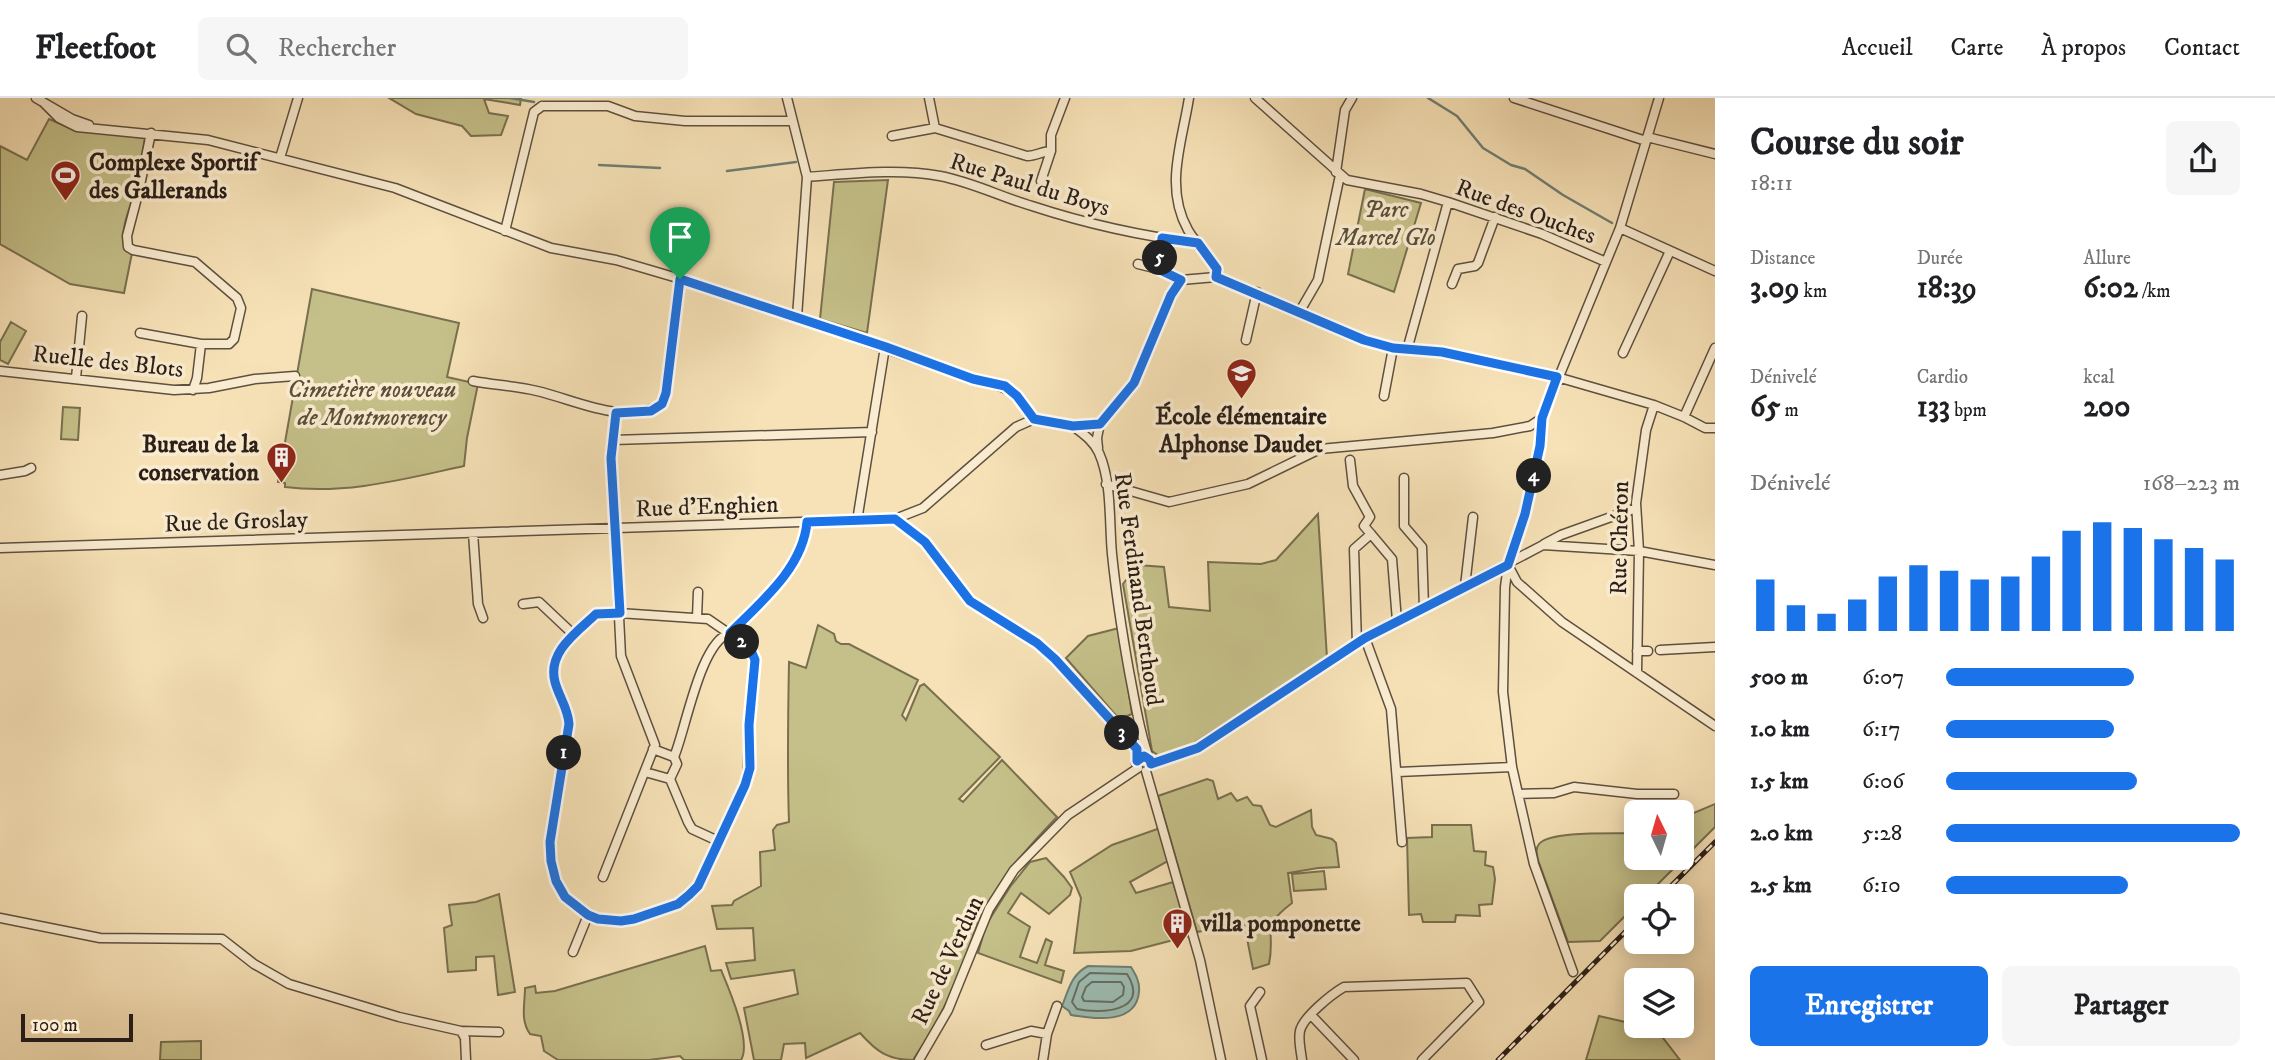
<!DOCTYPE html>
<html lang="fr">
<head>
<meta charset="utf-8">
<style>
  body { margin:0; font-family:"IM FELL DW Pica",serif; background:#f6f6f6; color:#202124; height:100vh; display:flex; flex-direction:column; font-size:26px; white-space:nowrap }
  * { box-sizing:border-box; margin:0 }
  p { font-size:23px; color:#757577 }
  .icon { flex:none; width:38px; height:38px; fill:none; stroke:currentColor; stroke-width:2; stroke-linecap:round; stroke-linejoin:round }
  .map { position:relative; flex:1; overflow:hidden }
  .panel { display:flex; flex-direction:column; background:#fff; width:560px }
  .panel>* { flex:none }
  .needle { width:46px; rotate:355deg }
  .fabs { position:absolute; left:1624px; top:702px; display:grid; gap:14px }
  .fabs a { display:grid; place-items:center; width:70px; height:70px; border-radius:10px; background:#fff; box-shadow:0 4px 18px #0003; font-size:35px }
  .scale { position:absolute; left:21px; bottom:18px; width:112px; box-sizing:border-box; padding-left:7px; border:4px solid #2b1f18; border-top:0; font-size:19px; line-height:24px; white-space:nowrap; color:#2b1f18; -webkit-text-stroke:5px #faecd0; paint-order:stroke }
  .pin { position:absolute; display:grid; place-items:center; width:60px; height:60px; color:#fff; margin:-72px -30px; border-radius:50% 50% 50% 0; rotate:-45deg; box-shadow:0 0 7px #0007 }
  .pin .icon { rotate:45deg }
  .km { position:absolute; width:35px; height:35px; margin:-18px; border-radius:50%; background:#222; color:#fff; font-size:19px; line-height:35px; text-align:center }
  .round { display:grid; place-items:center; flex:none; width:74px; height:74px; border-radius:10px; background:#f6f6f6 }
  .head { display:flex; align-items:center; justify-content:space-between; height:119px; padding:0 35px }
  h1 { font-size:38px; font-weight:700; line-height:52px }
  .stats { display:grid; grid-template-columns:repeat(3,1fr); gap:10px; height:119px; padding:7px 35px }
  .stats div { display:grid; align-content:center }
  .stats b { font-size:30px; font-weight:700 }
  .stats small { font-size:19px; font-weight:400 }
  .stats p { font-size:19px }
  .chart { height:196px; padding:14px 35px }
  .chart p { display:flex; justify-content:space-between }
  .chart svg { width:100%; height:126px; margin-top:7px; stroke:#1a73e8; stroke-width:6 }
  .cta { display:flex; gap:14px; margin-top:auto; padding:14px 35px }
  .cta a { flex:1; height:80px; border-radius:10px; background:#1a73e8; color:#fff; font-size:28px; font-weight:700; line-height:80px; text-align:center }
  .cta a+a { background:#f6f6f6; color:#202124 }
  ul { padding:0 35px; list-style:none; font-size:23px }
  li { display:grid; grid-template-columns:112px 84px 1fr; align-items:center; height:52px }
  li i { height:18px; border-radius:9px; background:#1a73e8 }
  header { display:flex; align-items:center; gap:42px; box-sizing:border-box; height:98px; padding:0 35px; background:#fff; border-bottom:2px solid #e0e0e0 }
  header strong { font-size:33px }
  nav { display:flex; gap:38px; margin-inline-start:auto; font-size:24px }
  .search { width:490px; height:63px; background:#f6f6f6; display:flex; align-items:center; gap:18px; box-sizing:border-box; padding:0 24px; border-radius:10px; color:#757577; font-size:26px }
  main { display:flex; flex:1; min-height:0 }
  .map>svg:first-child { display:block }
</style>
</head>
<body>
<header>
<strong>Fleetfoot</strong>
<div class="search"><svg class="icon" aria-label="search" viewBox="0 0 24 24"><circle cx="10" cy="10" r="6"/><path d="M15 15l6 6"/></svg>Rechercher</div>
<nav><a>Accueil</a><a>Carte</a><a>À propos</a><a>Contact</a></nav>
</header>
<main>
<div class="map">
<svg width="1715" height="962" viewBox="0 0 1715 962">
  <rect width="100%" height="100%" fill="#f7e2b7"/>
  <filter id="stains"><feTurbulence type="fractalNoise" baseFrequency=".00286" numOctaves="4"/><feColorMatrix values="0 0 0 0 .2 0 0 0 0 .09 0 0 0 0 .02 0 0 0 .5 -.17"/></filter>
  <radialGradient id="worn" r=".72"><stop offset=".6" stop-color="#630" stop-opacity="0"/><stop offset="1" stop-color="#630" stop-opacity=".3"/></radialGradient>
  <path fill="#c5c089" stroke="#787050" stroke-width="2" d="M389,0H521L520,7L484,1L489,15L508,18L501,37L471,38L462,28L416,16Z
    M49,21L70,30L145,39C143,54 141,70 138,85C133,104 118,131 125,151L132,155L124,195L70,186L0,146V48L27,62Z
    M888,82L867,235L820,221L834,84Z
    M1365,91L1421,105L1394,194L1348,176Z
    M312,191L459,225L447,279L478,286L467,340L464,368C404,381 346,397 285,389V385L278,384Z
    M11,224L26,233L8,266L0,262V244Z
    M63,309L80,310L78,342L61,341Z
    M1318,416L1327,560L1191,647L1159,658L1152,653L1123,486L1138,467L1164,469L1169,509L1210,513L1208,464L1261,466L1276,462Z
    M818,527L834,536L836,543L841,546H849L918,582L902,617L906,622L920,588L924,586L1000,659L959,701L963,704L1002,662L1057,719C1029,748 1004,776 984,812C974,831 969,852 961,872C948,904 933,933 913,962C888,962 877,954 860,935L806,960L805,945L784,946L781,962H754L744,910L798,896L794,872L731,881L726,865L755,862L753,830L717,831L712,808L732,807L734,803L761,788L760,754L775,752L773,732L777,727L789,724C787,670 788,618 789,564L806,570Z
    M1119,530L1132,616L1119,621L1066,560L1088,538Z
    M1207,681L1213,683L1218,701L1231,695L1237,703L1247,699L1253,707L1261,708L1270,727L1276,729L1311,712L1312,729L1316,737L1332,741L1336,745L1339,769L1318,770L1288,775L1292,805C1259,830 1276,832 1269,866L1253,871L1244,825L1197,834L1158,698Z
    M1715,706V729L1646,798H1636V807L1600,843L1568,844L1538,762C1537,756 1535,751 1539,746C1550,732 1617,736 1636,735V760H1682V720Z
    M1432,727H1471L1474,753L1486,754L1485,767L1493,769L1495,781L1492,806L1479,807L1480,818L1456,817L1455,824H1423L1421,816L1409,817L1407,740L1432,739Z
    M1160,730L1168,763L1130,784L1136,795L1173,784L1189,838L1131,853L1074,855L1081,800L1070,774L1112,747Z
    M1046,760L1064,779L1072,790L1070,797L1049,816L1021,795L1008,815L1030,829L1020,859L1037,865L1046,841L1052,844L1045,867L1064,873L1061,885L978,855L986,827L1010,789L1030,764Z
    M1324,773L1326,791L1294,793L1292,776Z
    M499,796L515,894L498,897L494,858L476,859V872L448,874L444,830L452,827L449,807L476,804Z
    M705,848L711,873L721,872C729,891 752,944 741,962H684L680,958L649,962H558L544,953L541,938L530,936C520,922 525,906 525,890L535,888L536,895L555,893Z
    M1599,918L1656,931L1680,962H1586Z
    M201,943V962H160L161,944Z"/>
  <path fill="#9dbdb2" stroke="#6f7e74" stroke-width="2" d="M1088,868L1131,869C1136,877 1140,884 1139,894C1136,927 1094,921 1071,917L1069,913L1062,908C1069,891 1071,877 1088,868Z"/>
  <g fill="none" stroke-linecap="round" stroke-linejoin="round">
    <path stroke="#646e65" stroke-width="2" d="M1090,875L1127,876C1151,914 1100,916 1077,911L1072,904L1079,884Z
      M1092,884H1121L1124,889L1123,897L1113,904L1084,903L1082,899L1086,889Z"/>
    <path stroke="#6f7e74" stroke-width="2.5" d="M510,0L534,4
      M1428,0L1457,18L1483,50L1511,67L1525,71L1563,97L1612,125
      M599,67L660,70
      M727,73L796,64"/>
    <defs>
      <path id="minor" d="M36,0L72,21L89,27
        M787,0L807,79L797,219
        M929,0L935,30L1027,58C1037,58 1042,53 1051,53V37L1065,0
        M1189,0C1182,45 1164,89 1188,132C1196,146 1209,157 1217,171L1216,179
        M1255,0L1347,82L1421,96L1448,104L1542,136L1606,164
        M1514,0L1646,43
        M43,4L59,20L77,29L208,42L395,90L551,150L616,162L708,189L973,281C1009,289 1012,291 1034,321L1073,328L1100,325L1134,285L1171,197L1181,182L1216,179L1364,242L1393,250L1442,254L1557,279L1654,307L1684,319L1705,330H1715
        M542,8H608L635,18L685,23H791
        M151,35L139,92L127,138L128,149L133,152L195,164L237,200L241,210L234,241L229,246H201L197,280L193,292
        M892,38L935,30
        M1647,39L1715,56
        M280,60L298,0
        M1336,74L1345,12L1352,0
        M807,79C850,76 897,70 940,78C972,84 1001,99 1032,108C1087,126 1141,138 1198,145
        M1041,83L1051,53
        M1620,130L1715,173
        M505,133L534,14L542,8
        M1162,140L1158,171L1181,182
        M1138,166L1158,171
        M1452,186L1458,171L1475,168L1478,165L1495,119
        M1300,213L1318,182L1340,77
        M140,235L201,246
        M1246,242L1257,194
        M1407,252L1448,104
        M1623,255L1670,153
        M0,273L174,292L209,290L255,281L295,278
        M76,280L82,218
        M473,283C494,287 516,288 537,293C576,302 624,328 662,306L666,295L680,181
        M1384,298L1393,250
        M1684,319L1715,250
        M1073,328C1082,335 1094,343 1099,355C1112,384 1109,424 1112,456C1116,495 1122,534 1129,573C1135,604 1140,637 1151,666
        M613,342L872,334
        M1098,350L1097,340L1100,325
        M1350,362L1353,388L1370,419L1364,428L1371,436
        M0,377L25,373L31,370
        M1404,380V428L1422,449L1424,510
        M1106,386L1169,404L1248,386L1320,351L1493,335L1530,328L1542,320
        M895,421L925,444L970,503L1037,545L1055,561L1137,651
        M857,423L885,249
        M473,435L478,506L483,520
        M1544,446L1561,437L1636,410
        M0,450L895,421L923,410L1016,329L1034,321
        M1508,467L1517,484L1562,524L1715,628
        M1465,488L1473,419
        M523,506L539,504L574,537
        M619,515L708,521L750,550L755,562L749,627L748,678L698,788L678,806L634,821L608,823L588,817L571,805L560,792L553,774L550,744L569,626C568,610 559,599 555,584C548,554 577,534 596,516Z
        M697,520L698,494
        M1365,540L1391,611L1402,744
        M1357,546L1354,451L1371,436L1392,461L1397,523
        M1660,552L1715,549
        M1637,553H1648
        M1637,575L1639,453L1636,405L1646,332L1654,307
        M653,651L674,659
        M1151,666L1198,650L1365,540L1543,447L1639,453L1715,467
        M1138,670L1136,665L1138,646
        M1146,673L1200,862L1221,962
        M645,674L670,681
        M1398,674L1512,669
        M1518,696L1554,695L1574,689L1637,696H1674
        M718,743L692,731L688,724L670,681L677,666L674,659C686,631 700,544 730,535C761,504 803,470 807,424
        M603,779L655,647L621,558L611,360L616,315
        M0,820L100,840L222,841L254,866L289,886L399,919L461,933L465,940L466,962
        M573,854L588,817
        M1573,874L1534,766L1512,669L1503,594L1505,489L1508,467L1525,416L1540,348L1542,320L1620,130L1659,0
        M1260,894L1250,908L1262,962
        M1311,917L1354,962
        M461,933L499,934
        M986,947L1031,933L1047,936
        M919,962L948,912L989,811L1014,772L1068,717L1138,670
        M1043,962L1047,936L1057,908
        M1302,962C1301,953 1298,942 1300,933C1303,919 1332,896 1344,889L1467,885L1479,904L1422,962"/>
    </defs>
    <use href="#minor" stroke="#5e5040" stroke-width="11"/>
    <use href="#minor" stroke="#faecd0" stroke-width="8"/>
    <defs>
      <path id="rail" d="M1661,798L1715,744
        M1498,962L1636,823"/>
    </defs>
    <use href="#rail" stroke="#2b1f18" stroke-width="5"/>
    <use href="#rail" stroke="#faecd0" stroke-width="2.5" stroke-dasharray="8" stroke-linecap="butt"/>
  </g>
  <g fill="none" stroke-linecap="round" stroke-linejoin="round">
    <defs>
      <path id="route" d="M1162,140L1198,145L1217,171L1216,179L1364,242L1393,250L1442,254L1557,279L1542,320L1540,348L1525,416L1508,467L1365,540L1198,650L1151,666L1150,662L1144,658L1137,663V651L1055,561L1037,545L970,503L925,444L895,421L807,424C803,470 761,504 730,535L750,550L755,562L749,627L750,670L745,687L698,788L689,797L678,806L634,821L621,823L598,821L588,817L565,799L556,783L551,763L550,744L569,626C568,610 559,599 555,584C547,554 577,534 596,516L620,515L611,360L616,315L651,313L662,306L666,295L680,181L886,249L973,281L1005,288L1017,298L1034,321L1073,328L1100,326L1134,285L1171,197L1181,182L1158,171Z"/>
    </defs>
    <use href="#route" stroke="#fff" stroke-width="14"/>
    <use href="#route" stroke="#1a73e8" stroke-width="9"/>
  </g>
  <defs>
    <symbol id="stadium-pin" viewBox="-11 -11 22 30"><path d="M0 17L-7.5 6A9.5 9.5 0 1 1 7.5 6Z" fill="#8f2418" stroke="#faecd0"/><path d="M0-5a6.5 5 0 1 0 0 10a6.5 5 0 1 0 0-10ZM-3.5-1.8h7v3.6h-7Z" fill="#fff"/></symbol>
    <symbol id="school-pin" viewBox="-11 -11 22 30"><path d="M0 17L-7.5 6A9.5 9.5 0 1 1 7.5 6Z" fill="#8f2418" stroke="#faecd0"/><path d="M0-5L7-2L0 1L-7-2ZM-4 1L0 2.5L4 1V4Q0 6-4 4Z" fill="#fff"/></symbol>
    <symbol id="building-pin" viewBox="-11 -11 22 30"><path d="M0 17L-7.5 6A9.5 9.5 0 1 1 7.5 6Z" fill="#8f2418" stroke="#faecd0"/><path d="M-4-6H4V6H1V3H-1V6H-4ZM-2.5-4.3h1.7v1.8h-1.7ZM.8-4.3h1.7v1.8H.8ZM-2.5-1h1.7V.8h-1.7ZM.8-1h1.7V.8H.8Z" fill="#fff"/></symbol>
  </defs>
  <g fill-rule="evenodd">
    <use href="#stadium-pin" x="48" y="60" width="35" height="47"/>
    <use href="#school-pin" x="1224" y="258" width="35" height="47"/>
    <use href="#building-pin" x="264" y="342" width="35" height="47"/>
    <use href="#building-pin" x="1160" y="808" width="35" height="47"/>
  </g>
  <g text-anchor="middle" stroke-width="7" stroke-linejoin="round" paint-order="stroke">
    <g font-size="24" font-weight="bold" fill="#2b1f18" stroke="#faecd0" text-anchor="start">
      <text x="89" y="72">Complexe Sportif<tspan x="89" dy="28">des Gallerands</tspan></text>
      <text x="1241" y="326" text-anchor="middle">École élémentaire<tspan x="1241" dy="28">Alphonse Daudet</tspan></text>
      <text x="259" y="354" text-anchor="end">Bureau de la<tspan x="259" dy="28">conservation</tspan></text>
      <text x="1201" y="833">villa pomponette</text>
    </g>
    <g font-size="24" fill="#2b1f18" stroke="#faecd0">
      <text transform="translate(1030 86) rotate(17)" y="8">Rue Paul du Boys</text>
      <text transform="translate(1526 113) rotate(20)" y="8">Rue des Ouches</text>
      <text transform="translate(108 263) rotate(6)" y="8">Ruelle des Blots</text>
      <text transform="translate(707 408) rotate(-2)" y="8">Rue d'Enghien</text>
      <text transform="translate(236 423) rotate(-2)" y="8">Rue de Groslay</text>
      <text transform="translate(1619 440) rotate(-89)" y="8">Rue Chéron</text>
      <text transform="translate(1139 491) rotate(82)" y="8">Rue Ferdinand Berthoud</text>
      <text transform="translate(947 862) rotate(-65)" y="8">Rue de Verdun</text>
    </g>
    <g font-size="24" font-style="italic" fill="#594f3a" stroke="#faecd0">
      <text x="1386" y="119">Parc<tspan x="1386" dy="28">Marcel Glo</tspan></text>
      <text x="372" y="299">Cimetière nouveau<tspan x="372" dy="28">de Montmorency</tspan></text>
    </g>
  </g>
  <rect width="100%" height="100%" filter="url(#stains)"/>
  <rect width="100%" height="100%" fill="url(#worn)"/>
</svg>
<div class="fabs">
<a><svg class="needle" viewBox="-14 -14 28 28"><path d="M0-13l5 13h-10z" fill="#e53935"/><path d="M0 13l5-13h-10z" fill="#757577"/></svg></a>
<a><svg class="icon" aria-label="locate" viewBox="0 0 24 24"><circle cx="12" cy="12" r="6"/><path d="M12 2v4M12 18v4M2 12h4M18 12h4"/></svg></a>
<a><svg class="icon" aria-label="layers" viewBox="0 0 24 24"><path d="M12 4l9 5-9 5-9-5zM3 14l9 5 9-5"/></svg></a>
</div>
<div class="scale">100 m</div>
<div class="pin" style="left:680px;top:181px;background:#1e9e55"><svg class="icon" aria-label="arrive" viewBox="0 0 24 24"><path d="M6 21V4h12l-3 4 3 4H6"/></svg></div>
<b class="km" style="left:564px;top:655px">1</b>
<b class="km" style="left:742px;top:544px">2</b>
<b class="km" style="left:1122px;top:635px">3</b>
<b class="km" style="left:1534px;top:378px">4</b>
<b class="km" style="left:1160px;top:160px">5</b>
</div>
<section class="panel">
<div class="head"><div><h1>Course du soir</h1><p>18:11</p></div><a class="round"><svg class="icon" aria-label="share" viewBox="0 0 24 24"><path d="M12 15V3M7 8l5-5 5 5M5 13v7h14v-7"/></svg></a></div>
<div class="stats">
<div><p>Distance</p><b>3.09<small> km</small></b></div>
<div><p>Durée</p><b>18:39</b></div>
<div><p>Allure</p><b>6:02<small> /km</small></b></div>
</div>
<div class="stats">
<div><p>Dénivelé</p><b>65<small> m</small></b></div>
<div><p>Cardio</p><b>133<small> bpm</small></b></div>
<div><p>kcal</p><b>200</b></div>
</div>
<div class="chart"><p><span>Dénivelé</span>168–223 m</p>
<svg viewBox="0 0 160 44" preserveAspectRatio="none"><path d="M5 44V26M15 44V35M25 44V38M35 44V33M45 44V25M55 44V21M65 44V23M75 44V26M85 44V25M95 44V18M105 44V9M115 44V6M125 44V8M135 44V12M145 44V15M155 44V19"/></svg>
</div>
<ul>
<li><b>500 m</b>6:07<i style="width:64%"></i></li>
<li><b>1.0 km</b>6:17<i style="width:57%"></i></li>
<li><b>1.5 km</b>6:06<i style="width:65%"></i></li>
<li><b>2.0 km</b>5:28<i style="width:100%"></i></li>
<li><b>2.5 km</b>6:10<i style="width:62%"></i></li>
</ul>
<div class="cta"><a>Enregistrer</a><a>Partager</a></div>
</section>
</main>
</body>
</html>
